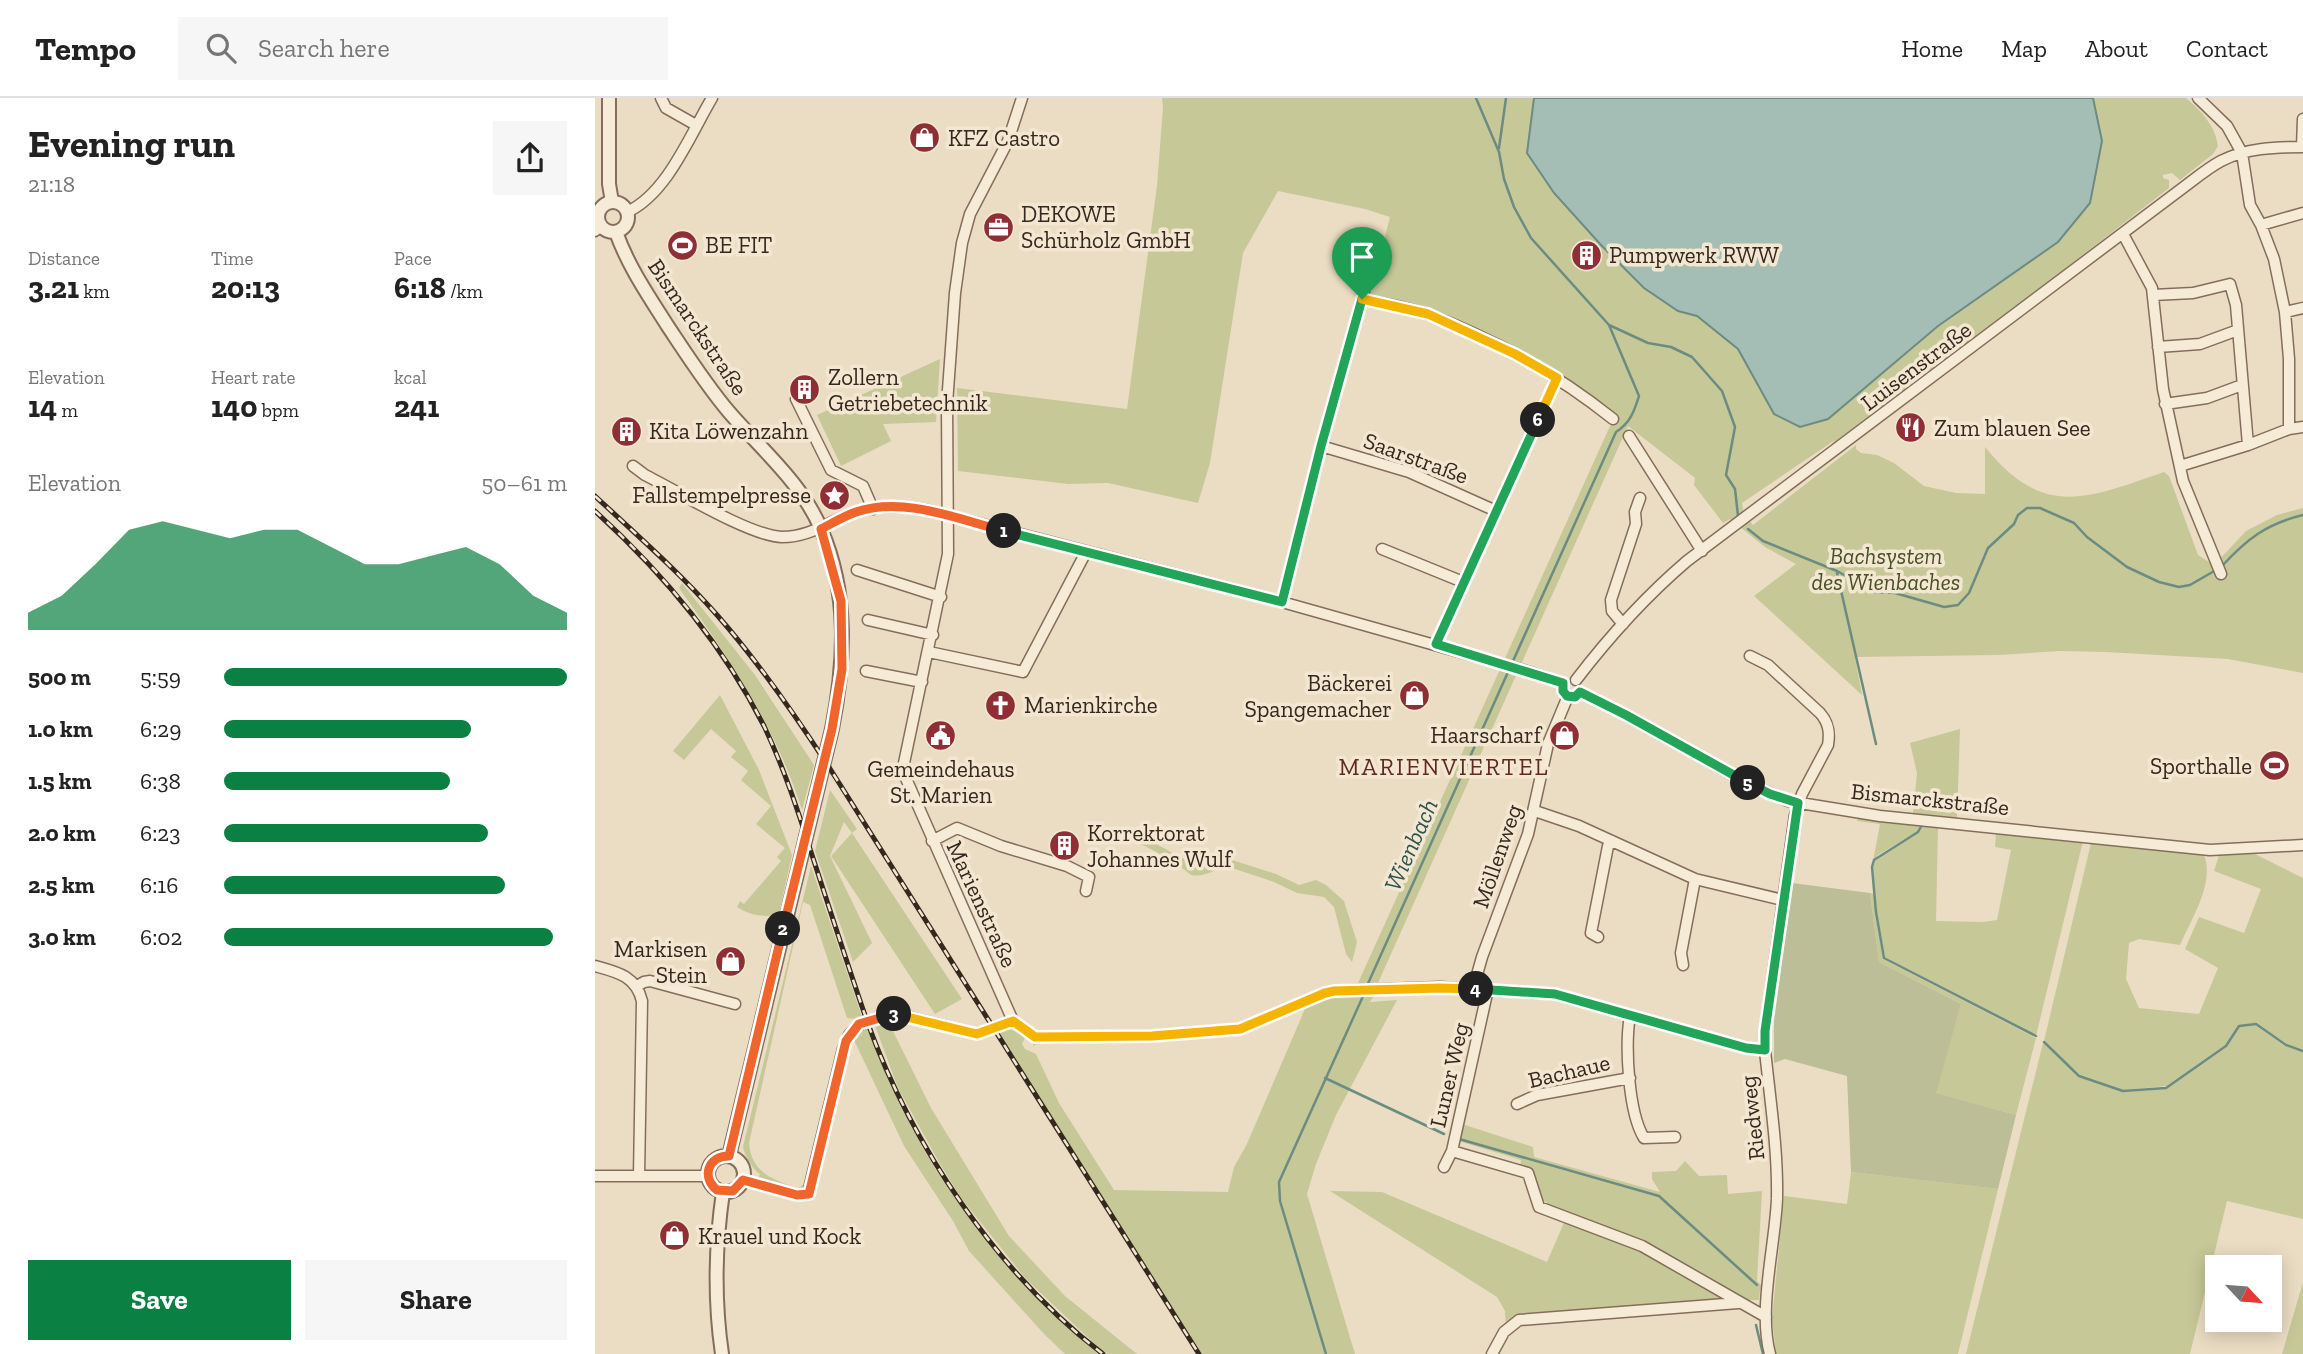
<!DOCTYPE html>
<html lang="en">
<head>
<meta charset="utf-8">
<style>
  body { margin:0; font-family:"Zilla Slab",serif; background:#f6f6f6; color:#222; height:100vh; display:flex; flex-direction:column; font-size:26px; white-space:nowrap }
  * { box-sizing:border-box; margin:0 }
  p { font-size:23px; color:#767676 }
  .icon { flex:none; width:38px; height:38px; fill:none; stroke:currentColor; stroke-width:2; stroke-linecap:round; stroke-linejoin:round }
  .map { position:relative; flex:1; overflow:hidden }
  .panel { display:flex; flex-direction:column; background:#fff; width:595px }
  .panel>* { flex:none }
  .needle { width:46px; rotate:116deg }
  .tools { position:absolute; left:1610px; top:1157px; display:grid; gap:14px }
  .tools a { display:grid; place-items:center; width:77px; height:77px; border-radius:0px; background:#fff; box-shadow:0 4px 18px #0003; font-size:35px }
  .pin { position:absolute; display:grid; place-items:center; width:60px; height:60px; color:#fff; margin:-72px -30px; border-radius:50% 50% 50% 0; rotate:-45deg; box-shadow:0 0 7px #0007 }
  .pin .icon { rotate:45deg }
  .km { position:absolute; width:35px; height:35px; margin:-18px; border-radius:50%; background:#222; color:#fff; font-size:19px; line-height:35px; text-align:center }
  .round { display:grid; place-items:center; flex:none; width:74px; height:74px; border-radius:0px; background:#f6f6f6 }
  .head { display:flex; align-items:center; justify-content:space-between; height:119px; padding:0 28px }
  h1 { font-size:38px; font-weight:800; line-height:52px }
  .figures { display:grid; grid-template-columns:repeat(3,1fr); gap:10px; height:119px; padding:7px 28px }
  .figures div { display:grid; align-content:center }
  .figures b { font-size:30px; font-weight:800 }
  .figures small { font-size:19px; font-weight:400 }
  .figures p { font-size:19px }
  .chart { height:196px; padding:14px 28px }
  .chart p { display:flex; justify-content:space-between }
  .chart svg { width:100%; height:126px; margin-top:7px; fill:#0b8043; opacity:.7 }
  .button { display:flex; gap:14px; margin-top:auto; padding:14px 28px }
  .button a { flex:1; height:80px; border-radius:0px; background:#0b8043; color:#fff; font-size:28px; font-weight:800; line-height:80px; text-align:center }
  .button a+a { background:#f6f6f6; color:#222 }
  ul { padding:0 28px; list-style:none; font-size:23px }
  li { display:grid; grid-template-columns:112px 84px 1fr; align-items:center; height:52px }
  li i { height:18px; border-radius:9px; background:#0b8043 }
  header { display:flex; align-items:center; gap:42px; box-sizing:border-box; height:98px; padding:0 35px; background:#fff; border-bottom:2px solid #e0e0e0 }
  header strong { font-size:33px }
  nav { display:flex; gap:38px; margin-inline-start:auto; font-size:24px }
  .search { width:490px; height:63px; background:#f6f6f6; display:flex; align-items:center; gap:18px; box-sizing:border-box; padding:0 24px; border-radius:0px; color:#767676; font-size:26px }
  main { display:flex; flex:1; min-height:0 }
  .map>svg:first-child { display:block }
</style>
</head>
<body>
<header>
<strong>Tempo</strong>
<div class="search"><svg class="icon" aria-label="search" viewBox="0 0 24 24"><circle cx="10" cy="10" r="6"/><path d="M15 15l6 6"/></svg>Search here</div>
<nav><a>Home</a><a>Map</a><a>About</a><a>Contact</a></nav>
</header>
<main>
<section class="panel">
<div class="head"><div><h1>Evening run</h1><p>21:18</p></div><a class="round"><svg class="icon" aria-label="share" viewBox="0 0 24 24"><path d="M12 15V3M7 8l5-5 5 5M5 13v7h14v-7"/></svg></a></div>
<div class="figures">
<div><p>Distance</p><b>3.21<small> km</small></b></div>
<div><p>Time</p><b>20:13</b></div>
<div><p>Pace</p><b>6:18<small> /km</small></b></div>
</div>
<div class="figures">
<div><p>Elevation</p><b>14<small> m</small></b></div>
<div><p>Heart rate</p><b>140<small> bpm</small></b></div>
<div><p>kcal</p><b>241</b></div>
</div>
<div class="chart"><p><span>Elevation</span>50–61 m</p>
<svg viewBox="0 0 160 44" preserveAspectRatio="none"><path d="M0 44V38L10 32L20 21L30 9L40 6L50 9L60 12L70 9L80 9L90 15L100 21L110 21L120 18L130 15L140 21L150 32L160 38V44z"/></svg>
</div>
<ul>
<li><b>500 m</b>5:59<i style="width:100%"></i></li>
<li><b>1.0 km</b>6:29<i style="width:72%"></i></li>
<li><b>1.5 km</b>6:38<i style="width:66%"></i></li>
<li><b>2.0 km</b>6:23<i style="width:77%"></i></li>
<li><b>2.5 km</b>6:16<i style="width:82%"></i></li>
<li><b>3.0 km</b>6:02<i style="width:96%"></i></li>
</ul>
<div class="button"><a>Save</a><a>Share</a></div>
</section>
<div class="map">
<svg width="1708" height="1256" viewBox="0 0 1708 1256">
  <rect width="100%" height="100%" fill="#ebddc3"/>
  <path fill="#c6c898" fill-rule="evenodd" d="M567,0H939L932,55L959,95L1006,147L1049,190L1083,213L1102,218L1144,251L1159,277L1233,321L1343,228L1463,144L1495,105L1507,43L1498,0H1591C1607,14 1620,27 1623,48L1618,56L1585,82L1577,75L1568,77V80L1574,82V90L1254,338L1231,353L1240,342L1147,405L1149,416L1158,427L1261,347V351L1266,355L1282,357L1299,365L1329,388L1361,395L1390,396V349C1449,422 1493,400 1569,374L1574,378L1603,457L1619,467L1651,433L1682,417L1708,410V575L1633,561L1511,554L1465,553L1403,557L1260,559L1267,597L1159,498L1201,466L1170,449L1135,421L1128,425L1099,387L1100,380L1033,328L783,885L784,890L775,904L802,902L741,1017L721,1066L712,1096L760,1256H607L404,936V933L410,929L431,938L427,946L430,951L441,956L464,1005L519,1092L633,1094L639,1069L651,1048L710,911L646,936L550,945H442L438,949L439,944L445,942H533L643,935L736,897L759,894L1020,317L945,262L833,212L775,196L795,119L770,111L683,93L648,155L615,365L603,405L513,385L473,386L363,373L362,290L532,311L562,88L568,9Z
    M345,261L341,324L288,326L296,343L246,368L222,317Z
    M87,485L160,577L219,667L207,712C181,629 134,560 84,490Z
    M125,597L164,672L197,757L184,815C172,821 154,817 142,809L145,803L149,806L186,763L182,759L190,750L161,726L176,708L146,682L153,673L136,659L141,653L116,631L89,662L78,653Z
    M1365,631L1362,720L1318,715L1322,675L1315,645Z
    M235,692L262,731L257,735L367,901L340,916L236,758L257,735L249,724L235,758L277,845L258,864L220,753Z
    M1263,718L1488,743L1441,938L1290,859L1282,814L1278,769L1280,763L1323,735L1327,727L1323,733L1283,757L1278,763L1285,726L1262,723ZM1343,729L1401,735L1400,749L1416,752L1402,822L1388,824L1341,823Z
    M524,731L548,739L604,769L624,760L634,761L681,776L704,787L721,782L731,787L749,803L762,844L757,864L751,856L739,809L729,799L702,795L679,784L634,769C621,770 610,780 596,777C584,766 535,736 521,740L514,734Z
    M1496,745L1609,757C1620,785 1596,822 1585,847L1544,841L1534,845L1531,881L1544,910L1604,916L1623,870L1590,851L1604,819L1649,835L1666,791L1619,773L1624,757L1656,754L1708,780V952L1692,946L1661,925L1643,927L1631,947L1572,988L1528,992L1485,977L1449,943Z
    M216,768L267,919L261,921L252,920L215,807L208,804L154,1045C156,1075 179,1082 203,1090L213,1084L211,1091L203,1093L163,1080L165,1076C158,1072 149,1056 148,1049Z
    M1275,795L1280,796V814L1288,861L1441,940L1421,1017L1340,995L1366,906L1284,864Z
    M292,921L336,1010L414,1138L470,1198L542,1256H513L504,1250L431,1181L366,1100L345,1066L303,990L279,925Z
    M271,927C285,962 299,997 317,1030C363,1118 430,1191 503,1256H470L450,1237L374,1153L358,1123L309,1048L259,942V938Z
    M1660,927L1690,948L1708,954V1121L1632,1103L1595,1256H1371L1448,945L1484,979L1528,994L1571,991L1632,949L1644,928Z
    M867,1026L938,1049L939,1059L1065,1094L1057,1081V1074L1081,1073L1090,1063L1104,1078L1132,1077L1133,1096L1167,1093L1162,1183L1168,1189L1165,1192L1164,1202H1144L1048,1146L967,1114L936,1095L925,1069L926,1062L857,1041Z
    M1256,1074L1403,1091L1363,1256H1181L1177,1221L1189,1098L1252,1106Z
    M735,1093L787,1094L952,1164L971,1120L1045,1150L1135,1203L922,1220L911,1230L910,1213L902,1199Z
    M1708,1184V1256H1687Z"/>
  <path fill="#bbbe96" d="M1197,785L1275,795L1284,864L1366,906L1341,995L1421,1017L1403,1091L1256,1074L1252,978L1190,961L1179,965V924Z"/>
  <path fill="#a5beb5" stroke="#6c8c82" stroke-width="2" d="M939,0H1498L1507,43L1495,105L1463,144L1343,228L1233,321L1205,329L1179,316L1143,251L1102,218L1083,213L1049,190L1006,147L959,95L932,55Z"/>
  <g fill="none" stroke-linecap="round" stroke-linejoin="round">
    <path stroke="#6c8c82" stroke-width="2.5" d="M881,0L904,54L909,81L919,109L936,140L1014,227L1053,245L1076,249L1097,259L1127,293L1140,329L1131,377L1140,391L1143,418
      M904,50L911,0
      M1153,431L1168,443L1242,473L1280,494L1300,495L1349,509L1363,507L1374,495L1393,450L1419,426L1423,417L1432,410H1445L1479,425L1492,439L1532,469L1564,484L1584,489L1595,487L1621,472
      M1627,468C1652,441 1671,426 1708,417
      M1242,475L1281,646
      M1327,727L1323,734L1279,762L1277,769L1281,814L1289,860L1441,938
      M771,890L1021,334C1035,325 1039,314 1044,298L1014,227
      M1449,944L1484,978L1528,993L1571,990L1631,948L1644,928L1661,926L1691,947L1708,953
      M730,980L849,1036
      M864,1041L1064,1098L1162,1187
      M1161,1227L1168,1256
      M731,1256L685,1103L684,1084L769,896"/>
    <defs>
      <path id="minor" d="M66,0L71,10L101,27
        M427,0L413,43L375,116L367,145L360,195L352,306L353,456L309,665V676L418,923L440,939L557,938L645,931L730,895L739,893L845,889L959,896L1151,950L1170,952
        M1603,0L1632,28L1647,55L1655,107L1666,127L1679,161L1690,214L1694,261V331
        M1707,49L1708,21
        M32,114C72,96 95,37 117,0
        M1666,127L1708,115
        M0,133L6,128
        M1528,136L1557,190L1568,291L1588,383L1626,476
        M1558,197L1598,195L1635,186L1641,207L1653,347
        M767,201C789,206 814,209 835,217C903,243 962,276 1018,321
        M1690,214L1708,210
        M1563,249L1605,246L1643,232
        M201,301L236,372L268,388L278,411
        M1570,306L1612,300L1647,287
        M1034,338L1107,453
        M726,348L814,374L901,413
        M38,368L50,377C82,393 155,438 187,439C214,439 234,424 258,415C282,406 308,408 332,412L687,504L925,571L968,585
        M1585,368L1653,347L1694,331L1708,329
        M787,451L868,484
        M262,472L346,499
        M687,504L726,348L772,182
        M273,522L338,537
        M1028,526L1017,513L1016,502L1041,426L1040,414L1045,400
        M841,546L962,280
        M334,554L428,574L491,454
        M1155,558L1173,567L1225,615C1234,625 1235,635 1233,647L1207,696L1200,717L1170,933V952C1175,1002 1183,1051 1182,1101C1180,1148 1163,1211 1175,1256
        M271,573L327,584
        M981,582C1014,539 1051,498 1092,463L1589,89C1601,80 1613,70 1626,63C1651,50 1680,49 1708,49
        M985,594L1031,617L1154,686L1193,703L1285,718L1615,752L1708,747
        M940,713L984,728L1100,781L1188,802
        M337,743L362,730L406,748L472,768L494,779L491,793
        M1003,839L996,835L1013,748L1017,743
        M1088,867L1086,855L1100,781
        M0,868C22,874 41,878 47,903L44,1078
        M42,888L49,884L55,883L140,906
        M878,891L887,859L933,736L953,646L973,598
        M1035,917C1030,947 1033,1014 1049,1040L1080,1039
        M922,1006L942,997L1035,980
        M857,1053L933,1075L944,1109L1047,1148L1171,1219
        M849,1069L857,1053L893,891
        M0,1078H112
        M148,1082L202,1097L213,1095L248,951L254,937L264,927L298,915L382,936L418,923
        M897,1256L909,1234L924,1222L1143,1205"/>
      <path id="tertiary" d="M14,0V86L17,104
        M3 119a15 15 0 1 1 30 0a15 15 0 1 1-30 0Z
        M21,134C33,168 53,197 72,227C92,257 111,287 134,314C166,351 207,385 226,431C254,496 250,564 237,631L134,1058
        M113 1076a18 18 0 1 1 36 0a18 18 0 1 1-36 0Z
        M127,1256C119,1201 120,1149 128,1094"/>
    </defs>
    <use href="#minor" stroke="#846e5b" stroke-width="13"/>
    <use href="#tertiary" stroke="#846e5b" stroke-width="16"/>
    <use href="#minor" stroke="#f6ebd6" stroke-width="10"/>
    <use href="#tertiary" stroke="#f6ebd6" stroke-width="12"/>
    <defs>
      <path id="rail" d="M0,398C42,437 85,475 122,517C166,567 203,621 239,677L604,1256
        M0,413C68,475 127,545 169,628C189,670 203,713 217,757C235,812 253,868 272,923C317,1048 401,1174 508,1256"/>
    </defs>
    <use href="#rail" stroke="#35281e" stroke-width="5"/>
    <use href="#rail" stroke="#f3e7d2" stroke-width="2.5" stroke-dasharray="8" stroke-linecap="butt"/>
  </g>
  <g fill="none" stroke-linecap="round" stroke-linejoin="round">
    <defs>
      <path id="split-1" d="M409,433L687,504L726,348L767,201"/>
      <path id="split-2" d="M188,831L237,631L247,571L246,503L226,431C238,425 249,418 261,414C309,398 362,421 409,433"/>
      <path id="split-3" d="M188,831L134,1058C113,1058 106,1079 122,1092L138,1093L148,1082L202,1097L214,1096L251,943L264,926L299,916"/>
      <path id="split-4" d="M299,916L382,936L418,923L440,939L557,938L645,931L730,895L739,893L845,890L881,891"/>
      <path id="split-5" d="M881,891L960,896L1151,950L1170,952V933L1203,705L1175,696L1153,685"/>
      <path id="split-6" d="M943,322L841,546L968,585V593L972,598L980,599L985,594L1031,617L1153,685"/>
      <path id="split-7" d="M767,201L833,216L920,256L962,280L943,322"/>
    </defs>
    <use href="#split-1" stroke="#fff" stroke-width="14"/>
    <use href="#split-2" stroke="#fff" stroke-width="14"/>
    <use href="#split-3" stroke="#fff" stroke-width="14"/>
    <use href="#split-4" stroke="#fff" stroke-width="14"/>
    <use href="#split-5" stroke="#fff" stroke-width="14"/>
    <use href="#split-6" stroke="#fff" stroke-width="14"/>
    <use href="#split-7" stroke="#fff" stroke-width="14"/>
    <use href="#split-1" stroke="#22a559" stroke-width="9"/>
    <use href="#split-2" stroke="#f0652b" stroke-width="9"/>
    <use href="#split-3" stroke="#f0652b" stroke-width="9"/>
    <use href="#split-4" stroke="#f5b400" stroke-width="9"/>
    <use href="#split-5" stroke="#22a559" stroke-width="9"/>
    <use href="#split-6" stroke="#22a559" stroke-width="9"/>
    <use href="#split-7" stroke="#f5b400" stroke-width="9"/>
  </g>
  <defs>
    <symbol id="shop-disc" viewBox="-11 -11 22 22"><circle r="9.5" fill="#8f2f35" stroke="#f3e7d2"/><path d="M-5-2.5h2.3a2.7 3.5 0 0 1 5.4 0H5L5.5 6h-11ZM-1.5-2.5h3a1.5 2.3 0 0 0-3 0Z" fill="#fff"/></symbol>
    <symbol id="office-disc" viewBox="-11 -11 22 22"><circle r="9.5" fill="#8f2f35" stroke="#f3e7d2"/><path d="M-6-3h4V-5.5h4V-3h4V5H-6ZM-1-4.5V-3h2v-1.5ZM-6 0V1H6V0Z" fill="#fff"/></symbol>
    <symbol id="stadium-disc" viewBox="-11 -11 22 22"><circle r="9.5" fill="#8f2f35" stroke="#f3e7d2"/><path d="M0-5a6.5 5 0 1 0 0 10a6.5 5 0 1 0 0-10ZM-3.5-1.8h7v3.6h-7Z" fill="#fff"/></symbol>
    <symbol id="building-disc" viewBox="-11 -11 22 22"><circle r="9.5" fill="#8f2f35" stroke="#f3e7d2"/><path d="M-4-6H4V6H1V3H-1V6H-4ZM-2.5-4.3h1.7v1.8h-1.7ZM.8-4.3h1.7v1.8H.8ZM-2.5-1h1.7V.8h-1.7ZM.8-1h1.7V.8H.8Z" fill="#fff"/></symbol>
    <symbol id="restaurant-disc" viewBox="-11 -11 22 22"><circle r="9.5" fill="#8f2f35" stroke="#f3e7d2"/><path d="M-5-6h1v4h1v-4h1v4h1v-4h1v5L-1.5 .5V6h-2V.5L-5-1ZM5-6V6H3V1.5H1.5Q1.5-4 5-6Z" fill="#fff"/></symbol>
    <symbol id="sight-disc" viewBox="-11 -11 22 22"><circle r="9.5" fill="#8f2f35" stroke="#f3e7d2"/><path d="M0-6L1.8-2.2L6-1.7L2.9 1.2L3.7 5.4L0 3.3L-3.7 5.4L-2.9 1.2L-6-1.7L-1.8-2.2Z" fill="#fff"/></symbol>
    <symbol id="church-disc" viewBox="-11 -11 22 22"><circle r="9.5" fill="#8f2f35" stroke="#f3e7d2"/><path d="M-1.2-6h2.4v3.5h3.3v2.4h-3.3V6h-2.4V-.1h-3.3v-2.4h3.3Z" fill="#fff"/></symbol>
    <symbol id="civic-disc" viewBox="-11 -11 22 22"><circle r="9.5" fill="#8f2f35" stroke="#f3e7d2"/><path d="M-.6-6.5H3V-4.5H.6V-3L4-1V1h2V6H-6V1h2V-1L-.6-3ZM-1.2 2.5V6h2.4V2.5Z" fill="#fff"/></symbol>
  </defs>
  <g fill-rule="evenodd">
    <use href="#shop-disc" x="312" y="22" width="35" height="35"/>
    <use href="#office-disc" x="386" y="112" width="35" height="35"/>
    <use href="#stadium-disc" x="70" y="130" width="35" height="35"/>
    <use href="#building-disc" x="974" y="140" width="35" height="35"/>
    <use href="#building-disc" x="192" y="274" width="35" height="35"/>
    <use href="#restaurant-disc" x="1298" y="312" width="35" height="35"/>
    <use href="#building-disc" x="14" y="316" width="35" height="35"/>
    <use href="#sight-disc" x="222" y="380" width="35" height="35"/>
    <use href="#shop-disc" x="802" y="580" width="35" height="35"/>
    <use href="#church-disc" x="388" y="590" width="35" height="35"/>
    <use href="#civic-disc" x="328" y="620" width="35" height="35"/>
    <use href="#shop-disc" x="952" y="620" width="35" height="35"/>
    <use href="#stadium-disc" x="1662" y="650" width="35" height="35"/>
    <use href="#building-disc" x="452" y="730" width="35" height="35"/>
    <use href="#shop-disc" x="118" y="846" width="35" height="35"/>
    <use href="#shop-disc" x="62" y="1120" width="35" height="35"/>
  </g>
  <g text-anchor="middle" stroke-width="7" stroke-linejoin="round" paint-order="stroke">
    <g font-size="23" fill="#35281e" stroke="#f3e7d2" text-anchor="start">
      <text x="353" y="48">KFZ Castro</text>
      <text x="426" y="124">DEKOWE<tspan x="426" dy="26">Schürholz GmbH</tspan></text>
      <text x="110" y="155">BE FIT</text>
      <text x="1014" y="165">Pumpwerk RWW</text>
      <text x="233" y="287">Zollern<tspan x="233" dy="26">Getriebetechnik</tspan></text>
      <text x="1339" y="338">Zum blauen See</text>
      <text x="54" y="341">Kita Löwenzahn</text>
      <text x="216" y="405" text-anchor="end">Fallstempelpresse</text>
      <text x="797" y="593" text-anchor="end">Bäckerei<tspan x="797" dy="26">Spangemacher</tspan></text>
      <text x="429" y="615">Marienkirche</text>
      <text x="946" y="645" text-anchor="end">Haarscharf</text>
      <text x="1657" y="676" text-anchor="end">Sporthalle</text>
      <text x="346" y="679" text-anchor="middle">Gemeindehaus<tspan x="346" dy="26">St. Marien</tspan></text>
      <text x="492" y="743">Korrektorat<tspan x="492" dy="26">Johannes Wulf</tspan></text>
      <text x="112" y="859" text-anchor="end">Markisen<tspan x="112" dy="26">Stein</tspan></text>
      <text x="103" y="1146">Krauel und Kock</text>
    </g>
    <g font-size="23" fill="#35281e" stroke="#f3e7d2">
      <text transform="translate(103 229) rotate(56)" y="8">Bismarckstraße</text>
      <text transform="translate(1321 268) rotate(-37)" y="8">Luisenstraße</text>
      <text transform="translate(821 360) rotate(20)" y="8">Saarstraße</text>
      <text transform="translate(1335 701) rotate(6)" y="8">Bismarckstraße</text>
      <text transform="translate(902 758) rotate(-71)" y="8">Möllenweg</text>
      <text transform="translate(387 806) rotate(65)" y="8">Marienstraße</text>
      <text transform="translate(974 973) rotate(-13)" y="8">Bachaue</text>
      <text transform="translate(854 977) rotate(-77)" y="8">Luner Weg</text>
      <text transform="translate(1157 1020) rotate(-96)" y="8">Riedweg</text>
    </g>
    <g font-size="23" font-style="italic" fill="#485026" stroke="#f3e7d2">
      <text x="1291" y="466">Bachsystem<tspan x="1291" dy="26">des Wienbaches</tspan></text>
    </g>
    <g font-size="24" letter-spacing="2" fill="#5f2a20" stroke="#f3e7d2">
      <text x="849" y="677">MARIENVIERTEL</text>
    </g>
    <g font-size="24" font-style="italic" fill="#2e544f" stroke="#f3e7d2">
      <text transform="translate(816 747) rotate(-66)" y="8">Wienbach</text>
    </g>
  </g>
</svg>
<div class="tools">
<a><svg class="needle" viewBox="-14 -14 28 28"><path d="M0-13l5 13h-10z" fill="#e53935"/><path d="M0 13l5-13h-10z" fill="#767676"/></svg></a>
</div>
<div class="pin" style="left:767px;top:201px;background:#1e9e55"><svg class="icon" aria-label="arrive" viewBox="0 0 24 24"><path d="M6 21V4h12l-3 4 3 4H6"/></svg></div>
<b class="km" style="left:409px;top:433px">1</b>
<b class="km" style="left:188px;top:831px">2</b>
<b class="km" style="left:299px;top:916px">3</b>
<b class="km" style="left:881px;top:891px">4</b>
<b class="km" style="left:1153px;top:685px">5</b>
<b class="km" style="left:943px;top:322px">6</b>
</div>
</main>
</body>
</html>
